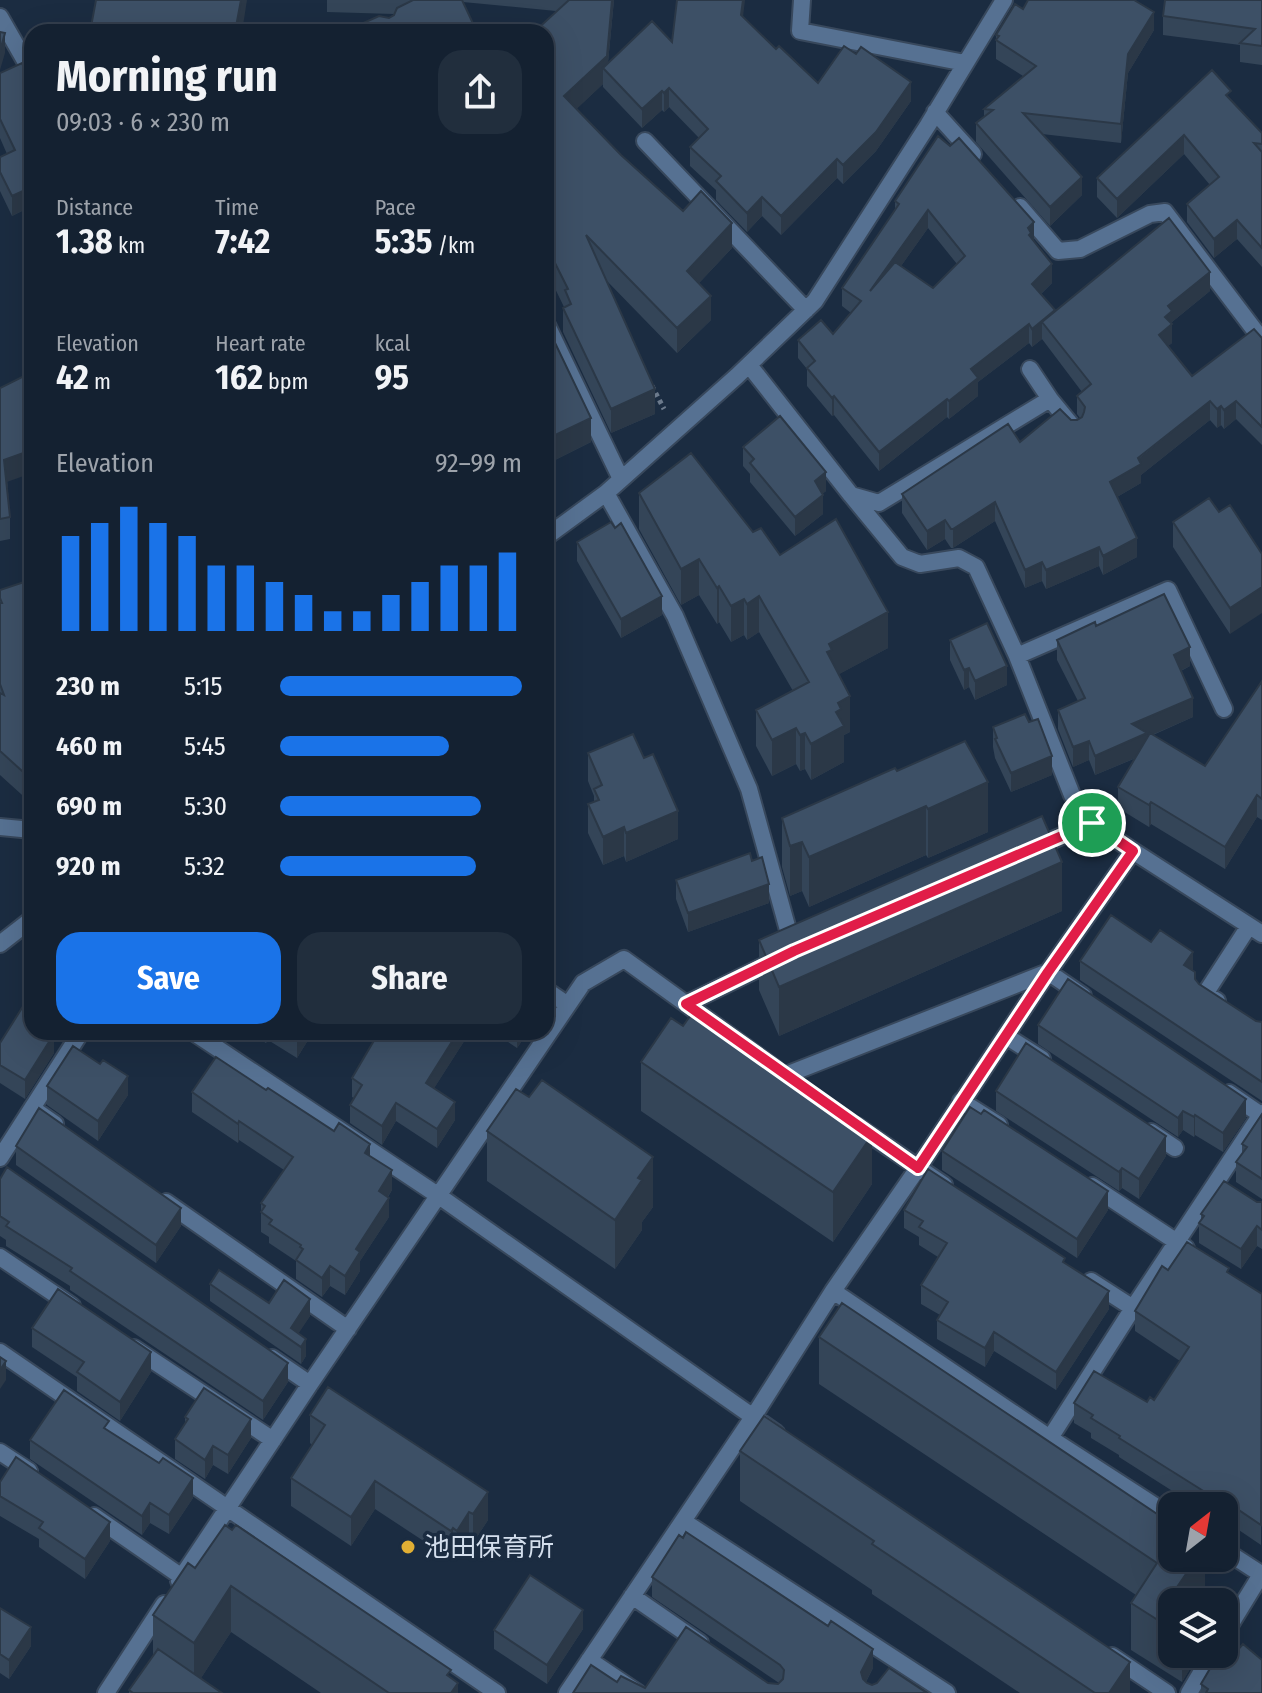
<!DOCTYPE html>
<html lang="en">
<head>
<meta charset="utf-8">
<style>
  body { margin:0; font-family:"Fira Sans Condensed","Noto Sans JP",sans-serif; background:#212e3d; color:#f1f3f6; height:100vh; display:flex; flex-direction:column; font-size:30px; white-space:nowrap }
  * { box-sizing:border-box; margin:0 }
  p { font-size:26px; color:#9da3ab }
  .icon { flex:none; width:44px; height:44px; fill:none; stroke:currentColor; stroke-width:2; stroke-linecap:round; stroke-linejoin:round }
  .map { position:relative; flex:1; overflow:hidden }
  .panel { position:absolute; left:24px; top:24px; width:530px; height:1016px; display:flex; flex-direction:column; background:#142131; border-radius:24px; box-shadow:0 8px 32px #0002,0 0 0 2px #333e4d }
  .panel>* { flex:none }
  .needle { width:52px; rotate:31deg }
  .tools { position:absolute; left:1158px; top:1492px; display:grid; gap:16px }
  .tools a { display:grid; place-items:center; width:80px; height:80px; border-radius:16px; background:#142131; box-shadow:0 8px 32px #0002,0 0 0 2px #333e4d; font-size:40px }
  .pin { position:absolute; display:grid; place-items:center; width:68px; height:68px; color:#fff; margin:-34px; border:4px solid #fff; border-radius:50%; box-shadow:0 2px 8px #0007 }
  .round { display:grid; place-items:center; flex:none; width:84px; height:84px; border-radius:24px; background:#212e3d }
  .headline { display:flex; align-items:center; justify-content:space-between; height:136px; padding:0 32px }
  h1 { font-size:44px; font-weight:700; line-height:60px }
  .figures { display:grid; grid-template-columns:repeat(3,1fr); gap:12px; height:136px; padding:8px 32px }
  .figures div { display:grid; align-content:center }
  .figures b { font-size:34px; font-weight:700 }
  .figures small { font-size:22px; font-weight:400 }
  .figures p { font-size:22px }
  .chart { height:224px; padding:16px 32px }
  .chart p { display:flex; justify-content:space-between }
  .chart svg { width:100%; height:144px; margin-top:8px; stroke:#1a73e8; stroke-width:6 }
  .cta { display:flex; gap:16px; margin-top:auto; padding:16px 32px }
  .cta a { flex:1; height:92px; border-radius:24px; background:#1a73e8; color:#fff; font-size:32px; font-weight:700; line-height:92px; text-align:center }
  .cta a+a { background:#212e3d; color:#f1f3f6 }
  ul { padding:0 32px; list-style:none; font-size:26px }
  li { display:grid; grid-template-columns:128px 96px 1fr; align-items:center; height:60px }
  li i { height:20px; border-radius:10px; background:#1a73e8 }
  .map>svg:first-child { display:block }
</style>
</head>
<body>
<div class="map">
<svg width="1262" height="1693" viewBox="0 0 1262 1693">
  <rect width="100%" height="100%" fill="#1b2c41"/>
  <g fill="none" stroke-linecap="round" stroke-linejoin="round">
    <defs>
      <path id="minor" d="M802,0L800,31L965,63
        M0,17L32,73
        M935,112L973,154
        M645,141L806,310
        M1020,207L1058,251L1080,249L1150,214L1165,212L1262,340
        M546,323L621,479
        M749,365L851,495L879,503L1050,399L1073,427
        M1030,369L1050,399
        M606,493L675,616L749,789L793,948
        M851,495L902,557L920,564L959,558L976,567L1017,656L1072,795L1092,823
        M546,537L606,493L737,376L815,301L928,125L1004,0
        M1017,656L1168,590L1224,709
        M0,827L32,830
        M1034,848L1092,823L1133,851
        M0,944L32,919
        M546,990L568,1005
        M1217,1001L1205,994L1249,926
        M686,1004L778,959
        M193,1032L439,1196L776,1433
        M1006,1036L1042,1059
        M786,1075L1048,972L1083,996
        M1229,1093L1261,1115
        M961,1101L999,1125
        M32,1108L55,1124
        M857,1126L944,1185
        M1151,1132L1175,1148
        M0,1158L81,1032
        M1092,1186L1186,1248
        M166,1202L348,1329
        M0,1257L72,1306
        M1091,1281L1133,1308
        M833,1291L1050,1438L1172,1517
        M134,1348L273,1440
        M0,1352L497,1693
        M272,1358L310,1384
        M1050,1438L1133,1308L1262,1113
        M0,1452L29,1471
        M94,1516L182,1577
        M683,1521L947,1693
        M1224,1550L1261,1574
        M179,1581L310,1384L583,983L624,959L776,1069
        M632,1596L700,1643
        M1224,1635L1262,1573
        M1112,1656L1167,1693
        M589,1660L638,1693
        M106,1693L164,1604
        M567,1693L753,1417L833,1291L918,1168L1048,972L1133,851L1262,934
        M1189,1693L1212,1654"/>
    </defs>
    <use href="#minor" stroke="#38485c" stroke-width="20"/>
    <path stroke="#6c7a8c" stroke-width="5" stroke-dasharray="4 4" stroke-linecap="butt" d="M468,26H477L479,32
      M652,386L664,409"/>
    <use href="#minor" stroke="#567192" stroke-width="16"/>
  </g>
  <path fill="#344558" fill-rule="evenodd" d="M327,0H614L608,63L743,17L776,49L818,83L911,101L876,151L843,184L837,178L781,235L762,216L747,232L716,200V190L690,166V147L699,138L669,107L664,112L662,110L642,128L603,87V84L576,109L621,155L683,211L732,248L699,283L711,320L677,353L606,280L655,414L611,433L563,332V308L564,307L546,270V32L556,11L463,2L389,18L394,14L327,12Z
    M1262,0V65L1240,62V45L1163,35V16Z
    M1023,9L1154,30L1128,73L1121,143L1042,134L1082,195L1050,226L976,142V123L984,117V109L1023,76L996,59V35Z
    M0,73L32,86V206L12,216L0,191V157L7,154L0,138Z
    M1231,101L1262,133V267L1237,239L1214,258L1187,222V204L1210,185L1184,154L1117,218L1097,197V178Z
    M895,201L1034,241L1052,283L1041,294L1055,310L1210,291L1172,322V343L1168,346L1192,376L1262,338V445L1236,419L1224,429L1221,425L1217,428L1210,420L1141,475V483L1117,497L1137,557L1103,575L1099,566L1046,589L1042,581L1025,588L995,521L953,548H951L945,539L927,550L902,513V494L1020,442L1071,420H1077L1080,418L1077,414V396L1082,392L1042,339L1032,347L1029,343L978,382V396L949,419L947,417L879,471L834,415L832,416L807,386V369L798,358V340L833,334L851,313L842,306V288L895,210ZM928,228L957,264L933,288L901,266Z
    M546,324L591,442L547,464L546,461Z
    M0,388L10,517V539L0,541Z
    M743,447L826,491L822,494L823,514L795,536L750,482V474L743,466Z
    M639,493L753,532L888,648L839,674L850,732L844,735V762L811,780L805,769L800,771L796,764L772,776L756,746V710L793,691L759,632L747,640L744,635L731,642L719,622L717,624L699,595L681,605L639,529Z
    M1219,512L1262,554L1230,634L1173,547V522Z
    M577,542L662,615L621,638L577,561Z
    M32,586V804L0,775V590Z
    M1096,626L1190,666L1181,671L1193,717L1153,735L1205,766L1262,681V820L1257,817L1225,869L1151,824L1149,827L1118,808V787L1136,758L1095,775L1089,760L1073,767L1058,729V710L1078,701L1057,660V640Z
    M950,640L1007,685L975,700L969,687L964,690L950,660Z
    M993,727L1052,775L1011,792L995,758L993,747Z
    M588,753L678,839L626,862L624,856L603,865L588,833V804L594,802V796L588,781Z
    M897,771L988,832L928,858L926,855L809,907L802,891L790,896L782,867V818Z
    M676,880L769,903L688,932L676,899Z
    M1062,911L779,1036L759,990V940Z
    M1080,961L1193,970L1195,979L1199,984L1256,1021L1262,1022V1101L1080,980Z
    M1038,1025L1246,1118L1223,1152L1195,1135L1194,1137L1183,1130L1178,1137L1038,1044Z
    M683,1026L739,1042L872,1184L833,1242L641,1111V1062Z
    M248,1032H313L297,1058L268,1040L266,1043Z
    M359,1032H470L434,1088L455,1120L437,1148L396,1121L382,1145L350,1123V1105L354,1098L352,1097V1078L374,1041Z
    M493,1032H528L517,1048Z
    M54,1034V1053L25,1099L0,1083V1043Z
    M100,1064L128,1095L98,1141L47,1105V1086Z
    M266,1090L370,1156L392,1190L388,1197L389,1217L360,1261V1271L345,1295L330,1286L322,1297L296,1279V1261L269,1243V1237L261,1232V1203L284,1170L239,1140L238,1143L192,1112V1092Z
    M996,1091L1166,1156L1139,1199L1122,1188L1119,1191L996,1111Z
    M1262,1113V1199L1236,1182V1162L1242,1155V1144Z
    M487,1131L653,1207L642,1222V1230L615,1269L487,1181Z
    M16,1146L181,1226L156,1263L16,1165Z
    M942,1151L1108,1210L1077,1258L942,1170Z
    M0,1179L288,1382L263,1420L70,1290V1286L6,1246V1240L0,1236Z
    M1257,1202H1262V1249L1257,1246L1241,1269L1199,1243V1223L1201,1220V1214Z
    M904,1210L1065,1263L1109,1309L1056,1390L994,1351L985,1367L937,1339V1320L940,1315L921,1304V1285L938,1257L919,1245V1237L904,1228Z
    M1168,1270L1229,1273L1262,1294L1261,1545L1224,1520V1506H1196L1119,1457V1455L1091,1438V1433L1074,1423V1403L1147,1402L1154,1400L1180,1361L1135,1331V1311Z
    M210,1284L310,1316L298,1333L306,1356L301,1364L210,1301Z
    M32,1328L151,1372L120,1421L77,1391V1377L32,1347Z
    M819,1337L1205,1558V1593L1199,1602H1172V1654H1199L1182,1682L1131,1650V1603L1136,1595L819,1384Z
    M310,1415L488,1520L473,1543L469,1540L457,1559L453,1557L451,1559L375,1509L351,1546L291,1506V1478L312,1445L310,1443Z
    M185,1417L251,1438L228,1474L213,1465L205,1479L175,1459V1439L185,1424Z
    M109,1431L193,1498L169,1534L150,1523L142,1535L30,1459V1440Z
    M740,1451L1130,1693H1020L872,1594V1590L740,1501Z
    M0,1482L110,1541L85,1579L39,1547V1539L0,1516Z
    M195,1568L451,1678L458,1693H321L231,1632L201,1678L222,1693H129V1690L153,1656V1615Z
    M652,1577L873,1668L866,1682L867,1683L573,1693L617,1682L645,1688L779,1683L652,1597Z
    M0,1608L31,1646L9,1679L0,1673Z
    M583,1629L547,1684L494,1649V1630Z
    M1228,1661L1262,1693H1201V1684Z"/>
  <path fill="#2b3847" d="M241,0H247L242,32H235Z
    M612,0H614L607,72L603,68V84L564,121V96Z
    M743,0H745L741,34V15Z
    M1154,12V30L1128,73L1121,143V124L1128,54Z
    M5,33V53L0,70V51Z
    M911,82V101L876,151L843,184V165Z
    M669,88V107L664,112V93Z
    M662,91V110L642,128V109Z
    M1184,135V154L1117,218V199Z
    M837,159V178L781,235V216Z
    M1082,177V195L1050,226V207Z
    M32,187V206L12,216V196Z
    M762,197V216L747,232V213Z
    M928,210V228L870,310V291Z
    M1237,220V239L1214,258V239Z
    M1034,222V241L1029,253L1028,228Z
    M732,223V248L687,296V271Z
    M1052,264V283L1032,302V284Z
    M1210,272V291L1172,322V343L1159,354V335L1168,306Z
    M711,296V320L677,353V328Z
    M1055,310L1042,322V339L1032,347V329Z
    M1029,324V343L978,382V396L949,419V401L971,369Z
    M655,389V414L611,433V409Z
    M834,396V415L832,416V398Z
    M947,399V417L879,471V452Z
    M1210,401V420L1141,475V483L1110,501V482Z
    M1236,401V419L1224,429V410Z
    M1221,406V425L1217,428V409Z
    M591,418V442L547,464V439Z
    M32,450V473L4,483V460Z
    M826,472V491L815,500V481Z
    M823,495V514L795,536V517Z
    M995,502V521L953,548V529Z
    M945,520V539L927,550V531Z
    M1137,538V557L1103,575V556Z
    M1099,547V566L1046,589V570Z
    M699,559V595L681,605V569Z
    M1042,562V581L1025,588V570Z
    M719,586V622L717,624V588Z
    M1262,587V613L1230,634V608Z
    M662,596V615L621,638V619Z
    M759,596V632L747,640V604Z
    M744,599V635L731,642V606Z
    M888,612V648L832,678L827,652L829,644Z
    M554,618V637L546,641V622Z
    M1190,647V666L1174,674V655Z
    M1007,666V685L975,700V681Z
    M969,668V687L964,690V670Z
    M850,696V732L844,735V762L811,780V744L836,712L838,703Z
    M1193,698V717L1147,737V753L1095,775V756L1132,724Z
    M796,728V764L772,776V740Z
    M805,733V769L800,771V735Z
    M1089,741V760L1073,767V747Z
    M1052,756V775L1011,792V773Z
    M988,782V832L928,858V809Z
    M1257,795V817L1225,869V847Z
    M1151,802V824L1149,827V805Z
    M926,806V855L809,907V857Z
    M678,811V839L626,862V833Z
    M624,827V856L603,865V837Z
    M802,842V891L790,896V846Z
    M1062,862V911L779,1036V987Z
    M769,884V903L688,932V913Z
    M1193,952V972L1184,965Z
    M301,1032H313L297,1058V1039Z
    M458,1032H470L426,1101V1083Z
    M517,1032H528L517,1048Z
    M54,1034V1053L25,1099V1080Z
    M128,1076V1095L98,1141V1121Z
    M1246,1099V1118L1223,1152V1133Z
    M455,1102V1120L437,1148V1129Z
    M396,1103V1121L382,1145V1126Z
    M1183,1111V1130L1178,1137V1118Z
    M1195,1115V1135L1194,1137V1117Z
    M239,1121V1140L238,1143V1124Z
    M872,1135V1184L833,1242V1192Z
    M1166,1136V1156L1139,1199V1179Z
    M370,1144V1164L365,1153Z
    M653,1157V1207L642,1222V1230L615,1269V1220L638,1178Z
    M1122,1168V1188L1119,1191V1172Z
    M392,1170V1190L379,1210V1191Z
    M1108,1191V1210L1077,1258V1239Z
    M389,1198V1217L360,1261V1271L345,1295V1276L356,1249Z
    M181,1208V1226L156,1263V1245Z
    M1257,1226V1246L1241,1269V1249Z
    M330,1266V1286L322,1297V1278Z
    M1109,1291V1309L1056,1390V1372Z
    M310,1299V1316L293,1342L291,1328Z
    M994,1332V1351L985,1367V1348Z
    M306,1339V1356L301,1364V1347Z
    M151,1352V1372L120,1421V1402Z
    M6,1361V1380L0,1389V1370Z
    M288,1363V1382L263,1420V1401Z
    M251,1419V1438L228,1474V1455Z
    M213,1446V1465L205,1479V1460Z
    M193,1478V1498L169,1534V1515Z
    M375,1481V1509L351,1546V1517Z
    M488,1492V1520L473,1543V1514Z
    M150,1503V1523L142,1535V1516Z
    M469,1512V1540L457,1559V1531Z
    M110,1522V1541L85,1579V1559Z
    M453,1528V1557L451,1559V1531Z
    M1197,1558H1205V1593L1199,1602H1175V1590Z
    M231,1586V1632L194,1689V1643Z
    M583,1610V1629L547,1684V1665Z
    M31,1627V1646L9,1679V1660Z
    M873,1649V1668L861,1691V1672Z
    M1182,1654H1199L1182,1682Z
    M1130,1662V1693H1109Z
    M458,1683V1693H451Z"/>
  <path fill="#3d5066" stroke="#2b3847" stroke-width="2" fill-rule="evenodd" d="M96,0H241L235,32H90Z
    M413,0H462L477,32H343L379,16L389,18L394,15L397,8Z
    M569,0H612L607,56L564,96L621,155L683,211L701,191L732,223L687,271L711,296L677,328L586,235L655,389L611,409L563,308L571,304L565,290L568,289L546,245V32H534Z
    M677,0H743L741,15L776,49L779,46L818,83L844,46L856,54L861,47L911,82L876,132L843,165L837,159L781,216L762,197L747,213L716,181L721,176L690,147L708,129L669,88L664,93L662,91L642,109L603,68L652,21L672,42Z
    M1028,0H1134L1154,12L1128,54L1121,124L1023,113L1082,177L1050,207L976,123L993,110L984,109L1036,66L996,40L999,36L996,35L1015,4L1023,9Z
    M1165,0H1262V46L1240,43L1255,29L1163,16Z
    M0,32L5,33L0,51Z
    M22,63L32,86V187L12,196L0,172V157L15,150L0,119V73Z
    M1212,70L1231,91L1226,95L1262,133V144L1254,143L1262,152V248L1237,220L1214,239L1187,204L1219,177L1184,135L1117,199L1097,178Z
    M938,136L950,146L959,138L1034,222L1028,228L1031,233L1029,235L1052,264L1032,284L1055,310L1032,329L1029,324L971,369L978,378L949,401L947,399L879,452L834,396L832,398L807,368L815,361L798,340L821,320L833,334L861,301L842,288L899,204L895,201ZM928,210L965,256L933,288L895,262L870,291Z
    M1169,218L1210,272L1168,306L1172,311L1165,317L1172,324L1159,335L1192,376L1254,329L1262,338V427L1236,401L1224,410L1221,406L1217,409L1210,401L1138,458L1141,464L1110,482L1137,538L1103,556L1099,547L1046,570L1042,562L1025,570L995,502L953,529H951L945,520L927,531L902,494L1008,424L1020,442L1060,409L1071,420H1077L1082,417L1084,412L1085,407L1077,396L1091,384L1042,322Z
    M546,324L591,418L547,439L546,436Z
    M32,372V450L4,460L10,517L0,519V388Z
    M780,416L826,472L815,481L823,495L795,517L750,463L754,459L743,447Z
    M691,453L753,532L761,528L780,555L836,519L888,612L829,644L832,650L827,652L850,696L838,703L841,709L836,712L844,726L811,744L805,733L800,735L796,728L772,740L756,710L809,682L759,596L747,604L744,599L731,606L719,586L717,588L699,559L681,569L639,493Z
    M1209,498L1219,512L1230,505L1262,554V587L1230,608L1173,522Z
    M611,522L615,528L621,523L662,596L621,619L577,542Z
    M30,580L32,586V780L0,751V693L4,695L0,684V603H2L0,598V590Z
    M1164,594L1190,647L1174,655L1193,698L1132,724L1147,733L1095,756L1089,741L1073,747L1058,710L1085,698L1057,640L1095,622L1096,626Z
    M546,603L554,618L546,622Z
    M987,623L1007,666L975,681L969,668L964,670L950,640Z
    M1262,681V799L1257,795L1225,847L1151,802L1149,805L1118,787L1150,733L1205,766Z
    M1025,714L1029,722L1038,719L1052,756L1011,773L995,739L997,738L993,727Z
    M633,734L644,758L653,754L678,811L626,833L624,827L603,837L588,804L599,800L594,789L602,785L588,753Z
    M965,741L988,782L928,809L926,806L809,857L802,842L790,846L782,818L895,768L897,771Z
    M1042,816L1062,862L779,987L759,940Z
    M750,853L752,861L762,857L769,884L688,913L676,880Z
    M1111,915L1151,942L1160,930L1193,952L1184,965L1195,972V979L1199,984L1256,1021L1262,1022V1082L1080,961Z
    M1068,979L1246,1099L1223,1133L1195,1115L1194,1117L1183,1111L1178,1118L1038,1025Z
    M32,992V1032H51L54,1034L25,1080L0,1065V1043Z
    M695,1009L739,1039L737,1041L872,1135L833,1192L641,1062L671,1018L683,1026Z
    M285,1032H301L297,1039Z
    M379,1032H458L426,1083L455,1102L437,1129L396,1103L382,1126L350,1105L362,1085L352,1078Z
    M1026,1043L1166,1136L1139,1179L1122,1168L1119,1172L996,1091Z
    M73,1046L100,1064L103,1060L128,1076L98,1121L47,1086Z
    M216,1057L266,1090L268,1088L334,1131L339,1123L370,1144L365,1153L392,1170L379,1191L389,1198L356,1249L360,1252L345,1276L330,1266L322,1278L296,1260L303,1249L300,1247L301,1245L269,1224L272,1220L261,1212L265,1206L261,1203L293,1157L239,1121L238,1124L192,1092Z
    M542,1080L653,1157L638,1178L642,1180L615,1220L487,1131L516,1089L529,1097Z
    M970,1107L981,1114L984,1110L1108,1191L1077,1239L942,1151Z
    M39,1108L181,1208L156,1245L16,1146Z
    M1262,1114V1179L1236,1162L1247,1147L1242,1144Z
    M7,1167L288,1363L263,1401L70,1271L72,1268L6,1226L9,1222L0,1216V1179Z
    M928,1169L1065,1258L1063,1262L1109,1291L1056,1372L994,1332L985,1348L937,1320L948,1302L921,1285L947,1243L919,1227L923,1221L904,1210Z
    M1224,1181L1257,1202H1262V1230L1257,1226L1241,1249L1199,1223L1204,1216L1201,1214Z
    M1187,1242L1229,1268L1227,1272L1262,1294L1261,1525L1215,1494L1213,1497L1119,1438L1120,1436L1091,1418L1093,1415L1074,1403L1094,1371L1147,1402L1150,1397L1154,1400L1189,1347L1135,1311L1162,1266L1168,1270Z
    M219,1270L269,1303L284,1280L310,1299L291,1328L306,1339L301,1347L210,1284Z
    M58,1289L151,1352L120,1402L77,1372L84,1362L32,1328Z
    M842,1303L1172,1524V1558H1197L1175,1590L1193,1602H1172V1629L1131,1603L1157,1563L819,1337Z
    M0,1357L6,1361L0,1370Z
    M328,1387L488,1492L473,1514L469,1512L457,1531L453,1528L451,1531L375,1481L351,1517L291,1478L325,1425L310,1415Z
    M204,1388L251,1419L228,1455L213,1446L205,1460L175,1439L188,1419L185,1417Z
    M64,1390L109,1421L104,1428L159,1463L163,1458L193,1478L169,1515L150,1503L142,1516L30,1440Z
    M764,1416L1130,1662L1109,1693H1095L872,1544L874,1541L740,1451Z
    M16,1457L110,1522L85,1559L39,1528L43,1522L0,1496V1482Z
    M225,1525L232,1530L236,1525L451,1670L447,1675L458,1683L451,1693H389L231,1586L194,1643L153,1615L188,1563L195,1568Z
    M686,1532L828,1626L831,1621L873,1649L861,1672L863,1679L867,1683L872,1685L877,1683L889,1668L927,1693H573L591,1665L617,1682L621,1676L645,1688L686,1627L768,1683L778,1684L783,1679L784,1670L780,1665L652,1577L679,1535L683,1538Z
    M530,1575L583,1610L547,1665L494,1630Z
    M0,1608L31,1627L9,1660L0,1654Z
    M1243,1644L1262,1660V1693H1206L1208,1689L1201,1684L1218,1655L1228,1661Z
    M158,1649L222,1693H133L129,1690Z"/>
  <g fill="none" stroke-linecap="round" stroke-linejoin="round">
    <defs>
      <path id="route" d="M1092,823L1133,851L1048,972L918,1168L686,1004L794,951Z"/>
    </defs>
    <use href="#route" stroke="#fff" stroke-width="16"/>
    <use href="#route" stroke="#e11d48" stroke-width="10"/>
  </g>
  <circle fill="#e1af34" stroke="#1b2c41" stroke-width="3" cx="408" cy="1547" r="8"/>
  <g text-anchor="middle" stroke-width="7" stroke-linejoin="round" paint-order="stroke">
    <g font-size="26" fill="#d3deec" stroke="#1b2c41" text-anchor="start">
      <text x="424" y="1556">池田保育所</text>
    </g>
  </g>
</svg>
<div class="tools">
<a><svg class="needle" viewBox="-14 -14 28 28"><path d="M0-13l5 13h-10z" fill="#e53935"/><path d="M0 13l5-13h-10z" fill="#9da3ab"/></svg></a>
<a><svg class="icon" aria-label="layers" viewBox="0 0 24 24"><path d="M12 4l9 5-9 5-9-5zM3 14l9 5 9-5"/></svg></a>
</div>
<div class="pin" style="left:1092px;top:823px;background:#1e9e55"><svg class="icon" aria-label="arrive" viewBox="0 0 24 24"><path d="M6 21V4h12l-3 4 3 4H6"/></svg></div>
<section class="panel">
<div class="headline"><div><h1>Morning run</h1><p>09:03 · 6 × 230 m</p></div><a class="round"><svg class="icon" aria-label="share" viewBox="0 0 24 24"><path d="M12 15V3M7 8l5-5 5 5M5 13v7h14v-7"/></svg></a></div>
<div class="figures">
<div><p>Distance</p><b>1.38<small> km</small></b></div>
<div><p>Time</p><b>7:42</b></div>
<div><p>Pace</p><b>5:35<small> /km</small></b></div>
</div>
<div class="figures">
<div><p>Elevation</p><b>42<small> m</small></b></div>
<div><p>Heart rate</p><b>162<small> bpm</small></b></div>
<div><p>kcal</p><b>95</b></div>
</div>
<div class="chart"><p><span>Elevation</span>92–99 m</p>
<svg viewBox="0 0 160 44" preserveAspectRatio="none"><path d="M5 44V15M15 44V11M25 44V6M35 44V11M45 44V15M55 44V24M65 44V24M75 44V29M85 44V33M95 44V38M105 44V38M115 44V33M125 44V29M135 44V24M145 44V24M155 44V20"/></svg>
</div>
<ul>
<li><b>230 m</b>5:15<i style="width:100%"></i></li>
<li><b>460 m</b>5:45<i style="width:70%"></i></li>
<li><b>690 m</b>5:30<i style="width:83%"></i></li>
<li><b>920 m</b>5:32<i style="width:81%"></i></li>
</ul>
<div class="cta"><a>Save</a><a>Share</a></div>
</section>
</div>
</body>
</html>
